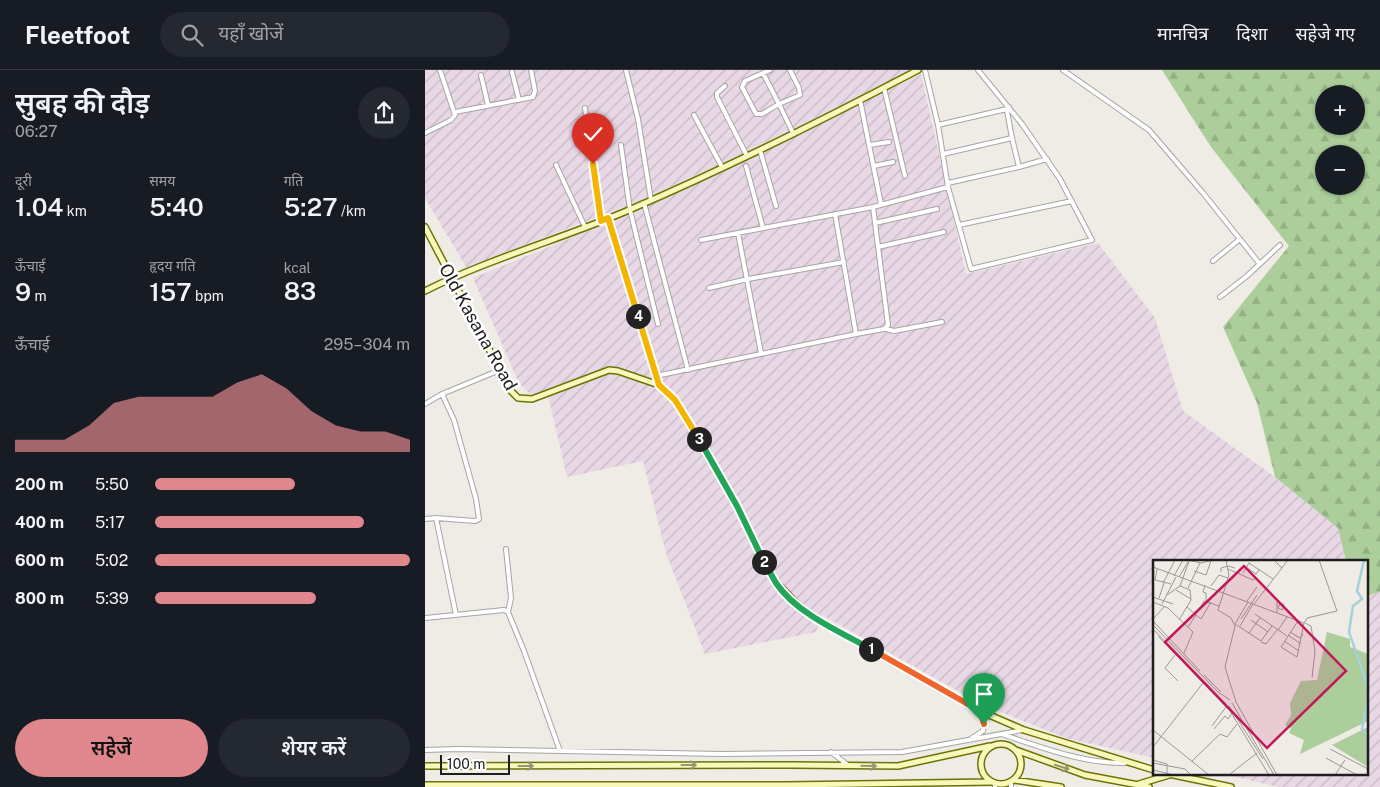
<!DOCTYPE html>
<html lang="hi">
<head>
<meta charset="utf-8">
<style>
  body { margin:0; font-family:"Public Sans","Noto Sans Devanagari",sans-serif; background:#242831; color:#f1f3f6; height:100vh; display:flex; flex-direction:column; font-size:19px; white-space:nowrap }
  * { box-sizing:border-box; margin:0 }
  p { font-size:16px; color:#9ea1a6 }
  .icon { flex:none; width:28px; height:28px; fill:none; stroke:currentColor; stroke-width:2; stroke-linecap:round; stroke-linejoin:round }
  .map { position:relative; flex:1; overflow:hidden }
  .sheet { display:flex; flex-direction:column; background:#171b24; width:425px }
  .sheet>* { flex:none }
  .buttons { position:absolute; left:890px; top:15px; display:grid; gap:10px }
  .buttons a { display:grid; place-items:center; width:50px; height:50px; border-radius:50%; background:#171b24; box-shadow:0 1px 4px #0004; font-size:25px }
  .scale { position:absolute; left:15px; bottom:12px; width:70px; box-sizing:border-box; padding-left:5px; border:2px solid #1e1e1e; border-top:0; font-size:14px; line-height:18px; white-space:nowrap; color:#1e1e1e; -webkit-text-stroke:4px #fff; paint-order:stroke }
  .pin { position:absolute; display:grid; place-items:center; width:42px; height:42px; color:#fff; margin:-51px -21px; border-radius:50% 50% 50% 0; rotate:-45deg; box-shadow:0 0 5px #0007 }
  .pin .icon { rotate:45deg }
  .km { position:absolute; width:25px; height:25px; margin:-12px; border-radius:50%; background:#222; color:#fff; font-size:14px; line-height:25px; text-align:center }
  .round { display:grid; place-items:center; flex:none; width:52px; height:52px; border-radius:26px; background:#242831 }
  .overview { display:flex; align-items:center; justify-content:space-between; height:85px; padding:0 15px }
  h1 { font-size:28px; font-weight:600; line-height:38px }
  .figures { display:grid; grid-template-columns:repeat(3,1fr); gap:8px; height:85px; padding:5px 15px }
  .figures div { display:grid; align-content:center }
  .figures b { font-size:25px; font-weight:600 }
  .figures small { font-size:14px; font-weight:400 }
  .figures p { font-size:14px }
  .chart { height:140px; padding:10px 15px }
  .chart p { display:flex; justify-content:space-between }
  .chart svg { width:100%; height:90px; margin-top:5px; fill:#df878c; opacity:.7 }
  .primary-button { display:flex; gap:10px; margin-top:auto; padding:10px 15px }
  .primary-button a { flex:1; height:58px; border-radius:30px; background:#df878c; color:#111; font-size:20px; font-weight:600; line-height:58px; text-align:center }
  .primary-button a+a { background:#242831; color:#f1f3f6 }
  ul { padding:0 15px; list-style:none; font-size:16px }
  li { display:grid; grid-template-columns:80px 60px 1fr; align-items:center; height:38px }
  li i { height:12px; border-radius:6px; background:#df878c }
  header { display:flex; align-items:center; gap:30px; box-sizing:border-box; height:70px; padding:0 25px; background:#171b24; border-bottom:1px solid #363941 }
  header strong { font-size:24px }
  nav { display:flex; gap:28px; margin-inline-start:auto; font-size:18px }
  .search { width:350px; height:45px; background:#242831; display:flex; align-items:center; gap:12px; box-sizing:border-box; padding:0 18px; border-radius:28px; color:#9ea1a6; font-size:19px }
  main { display:flex; flex:1; min-height:0 }
  .map>svg:first-child { display:block }
</style>
</head>
<body>
<header>
<strong>Fleetfoot</strong>
<div class="search"><svg class="icon" aria-label="search" viewBox="0 0 24 24"><circle cx="10" cy="10" r="6"/><path d="M15 15l6 6"/></svg>यहाँ खोजें</div>
<nav><a>मानचित्र</a><a>दिशा</a><a>सहेजे गए</a></nav>
</header>
<main>
<section class="sheet">
<div class="overview"><div><h1>सुबह की दौड़</h1><p>06:27</p></div><a class="round"><svg class="icon" aria-label="share" viewBox="0 0 24 24"><path d="M12 15V3M7 8l5-5 5 5M5 13v7h14v-7"/></svg></a></div>
<div class="figures">
<div><p>दूरी</p><b>1.04<small> km</small></b></div>
<div><p>समय</p><b>5:40</b></div>
<div><p>गति</p><b>5:27<small> /km</small></b></div>
</div>
<div class="figures">
<div><p>ऊँचाई</p><b>9<small> m</small></b></div>
<div><p>हृदय गति</p><b>157<small> bpm</small></b></div>
<div><p>kcal</p><b>83</b></div>
</div>
<div class="chart"><p><span>ऊँचाई</span>295–304 m</p>
<svg viewBox="0 0 160 44" preserveAspectRatio="none"><path d="M0 44V38L10 38L20 38L30 31L40 20L50 17L60 17L70 17L80 17L90 10L100 6L110 13L120 24L130 31L140 34L150 34L160 38V44z"/></svg>
</div>
<ul>
<li><b>200 m</b>5:50<i style="width:55%"></i></li>
<li><b>400 m</b>5:17<i style="width:82%"></i></li>
<li><b>600 m</b>5:02<i style="width:100%"></i></li>
<li><b>800 m</b>5:39<i style="width:63%"></i></li>
</ul>
<div class="primary-button"><a>सहेजें</a><a>शेयर करें</a></div>
</section>
<div class="map">
<svg width="955" height="717" viewBox="0 0 955 717">
  <defs>
    <pattern id="industrial-furrows" width="10" height="10" patternUnits="userSpaceOnUse" patternTransform="scale(1.25)"><rect width="10" height="10" fill="#e8d7e5"/><path d="M-1 1l2-2M0 10L10 0M9 11l2-2" fill="none" stroke="#c7b8c4"/></pattern>
    <pattern id="forest-firs" width="22" height="20" patternUnits="userSpaceOnUse" patternTransform="scale(1.25)"><rect width="22" height="20" fill="#abce9a"/><path d="M5 1l3.5 6h-7zM16 11l3.5 6h-7z" fill="#93b084"/></pattern>
  </defs>
  <rect width="100%" height="100%" fill="#efebe5"/>
  <path fill="url(#industrial-furrows)" d="M0,0H487L298,93L202,136L41,197L0,128Z
    M496,4L541,204L673,173L730,248L758,341L850,407L913,458L921,491H729V688L641,668L556,634L397,545L391,562L280,584L241,483L218,391L142,407L122,321L106,325L94,313L48,208L214,140Z
    M955,522V717H853L794,703H941V526Z"/>
  <path fill="url(#forest-firs)" fill-rule="evenodd" d="M737,0H955V522L941,526V491H921L913,458L850,407L832,333L798,257L864,176L786,77ZM899,24H931V56H899ZM899,84H931V116H899Z"/>
  <g fill="none" stroke-linecap="round" stroke-linejoin="round">
    <defs>
      <path id="street" d="M201,0L213,49L226,130
        M345,0L320,11L317,17L331,44H337L354,34L368,63
        M500,0L513,55L523,117L546,199L667,170L635,109L597,54L553,0
        M638,0L724,60L778,123L834,193
        M87,2L94,30
        M338,3L354,34L375,25L374,18L365,0
        M56,5L63,35
        M300,16L292,23V27L322,86
        M459,18L480,106
        M435,30L456,134
        M160,38L176,151
        M30,42L108,27L110,21L106,0
        M269,45L297,97
        M513,55L582,39
        M0,63L26,50L30,45L15,0
        M587,68L594,97
        M196,75L205,140L233,254
        M445,75L464,72
        M335,80L351,136
        M518,84L587,68L582,41L584,37
        M131,95L160,157
        M321,96L338,158
        M449,96L468,92
        M523,113L594,97L622,89
        M219,133L263,300
        M183,148L234,315
        M450,153L512,139
        M534,155L647,131
        M313,163L336,283
        M276,170L448,137L523,117
        M453,177L519,162
        M788,191L815,169
        M284,218L323,209L419,192
        M795,227L822,206L855,175
        M461,259L469,261L517,252
        M431,264L459,259L463,255L448,137
        M231,306L431,264L410,144
        M0,334L17,324L75,300
        M11,448L50,451L54,449L51,429L29,350L17,324
        M0,449L11,448L31,545
        M81,479L86,528L83,542
        M0,548L79,540L83,542L99,581L135,681
        M577,664C615,677 660,694 700,693
        M547,668L558,661L559,648L555,641
        M0,680L33,679L297,684L477,682L598,660
        M406,682L424,696
        M570,714V717
        M586,717V712"/>
      <path id="secondary" d="M0,157L86,321L93,328L107,329L184,300L193,301L234,315L250,330L312,436L334,483L351,512L372,534L387,546L555,641L599,660L729,700
        M0,221C65,188 137,169 204,140C302,98 398,50 493,0
        M556 694a20 20 0 1 1 40 0a20 20 0 1 1-40 0Z
        M591,680L660,705L724,717
        M0,696L367,695L473,696L565,676
        M739,703L806,717
        M589,710L636,717
        M714,714L744,705
        M0,715H364L566,712"/>
    </defs>
    <use href="#street" stroke="#a5a5a5" stroke-width="6"/>
    <use href="#secondary" stroke="#6c7407" stroke-width="8"/>
    <use href="#street" stroke="#fff" stroke-width="4"/>
    <use href="#secondary" stroke="#f7f8ba" stroke-width="5"/>
  </g>
  <defs><path id="oneway-shaft" d="M-6 0H5M1.5-3L5.5 0L1.5 3" fill="none" stroke-width="1.6" stroke-linecap="round" stroke-linejoin="round" transform="scale(1.25)"/></defs>
  <g stroke="#959674">
    <use href="#oneway-shaft" transform="translate(264 695)"/>
    <use href="#oneway-shaft" transform="translate(101 696)"/>
    <use href="#oneway-shaft" transform="translate(444 696) rotate(1)"/>
    <use href="#oneway-shaft" transform="translate(637 697) rotate(18)"/>
  </g>
  <g fill="none" stroke-linecap="round" stroke-linejoin="round">
    <defs>
      <path id="split-1" d="M446,579L555,641L559,654"/>
      <path id="split-2" d="M339,492C343,499 347,506 351,513C371,543 415,562 446,579"/>
      <path id="split-3" d="M274,369L312,436L339,492"/>
      <path id="split-4" d="M213,246L234,315L250,330L274,369"/>
      <path id="split-5" d="M168,94L176,151L183,148L213,246"/>
    </defs>
    <use href="#split-1" stroke="#fff" stroke-width="10"/>
    <use href="#split-2" stroke="#fff" stroke-width="10"/>
    <use href="#split-3" stroke="#fff" stroke-width="10"/>
    <use href="#split-4" stroke="#fff" stroke-width="10"/>
    <use href="#split-5" stroke="#fff" stroke-width="10"/>
    <use href="#split-1" stroke="#f0652b" stroke-width="6"/>
    <use href="#split-2" stroke="#22a559" stroke-width="6"/>
    <use href="#split-3" stroke="#22a559" stroke-width="6"/>
    <use href="#split-4" stroke="#f5b400" stroke-width="6"/>
    <use href="#split-5" stroke="#f5b400" stroke-width="6"/>
  </g>
  <g text-anchor="middle" stroke-width="5" stroke-linejoin="round" paint-order="stroke">
    <g font-size="18" fill="#1e1e1e" stroke="#fff">
      <text transform="translate(53 257) rotate(61)" y="6">Old Kasana Road</text>
    </g>
  </g>
  <g transform="translate(728 490)">
    <rect width="215" height="215" fill="#efebe5"/>
    <path d="M174,72L197,79V87L215,94V161L147,194L151,180L136,173L138,168L132,165L138,155L137,143L148,121L164,120ZM215,167V207L179,185Z" fill="#abce9a"/>
    <path fill="none" stroke="#a6d1dc" stroke-width="2.5" d="M211,0L204,31L209,39L200,46L196,72L215,127M215,140L209,169L215,176"/>
    <path fill="none" stroke="#9b9995" stroke-width="1" d="M35,0L48,3L60,0M73,0L76,15L65,50L78,58L82,66L72,107L83,142L124,215M121,0L129,8L135,0M0,7L151,63L154,58L184,51L166,0M93,7L103,14L106,10M4,9L2,20L18,24M75,9L100,20L103,17M41,11L53,15L58,1M68,12V8L75,6L82,8M90,13L96,3L120,19M21,16L30,0M26,17L35,2M10,23L22,0M52,25L50,32L53,33V41M58,26L66,15L75,18M35,28L47,3M23,30L38,39M14,35L27,26M0,37L20,44M6,38L11,23M94,41L104,27M0,42L15,48L40,72L31,93M9,44L23,17M101,44L129,8M34,47L43,55L35,67M46,50L51,41L66,46M124,53V42L130,44L131,45L129,50L125,48L127,43M102,54L134,76M43,55L48,59L58,42M0,59L12,46M88,59L104,35M26,60L38,40L37,30L27,26L36,1M98,60L115,72M0,61L47,111M145,61L128,87L144,97L151,63M152,63L158,66L162,91L159,118M82,64L108,81L119,66M82,64L95,42M0,65L65,132L77,140M87,66L100,44M0,69L73,144M125,70L134,57M137,72L147,78L150,74M96,73L107,58M135,75L148,84M5,76L77,151L116,215M131,81L146,91M108,82L113,84L124,70M22,95L12,108L25,121M51,115L68,132M79,143L121,215M76,146L110,199M59,166L73,147M61,169L72,156L75,159L79,153M0,170L56,215M0,187L50,123M177,189L215,209M173,198L204,215M0,200L14,204V213M39,201L67,174L74,177L84,164M0,203L32,209L38,215M0,210L21,215M76,215L104,193M182,215L192,200"/>
    <path fill="#c2185b" fill-opacity="0.15" stroke="#c2185b" stroke-width="2.5" d="M91,6L193,111L114,188L12,82Z"/>
    <rect width="215" height="215" fill="none" stroke="#1e1e1e" stroke-width="2.5"/>
  </g>
</svg>
<div class="buttons">
<a>+</a>
<a>−</a>
</div>
<div class="scale">100 m</div>
<div class="pin" style="left:559px;top:654px;background:#1e9e55"><svg class="icon" aria-label="arrive" viewBox="0 0 24 24"><path d="M6 21V4h12l-3 4 3 4H6"/></svg></div>
<div class="pin" style="left:168px;top:94px;background:#d93025"><svg class="icon" aria-label="check" viewBox="0 0 24 24"><path d="M5 12l5 5 9-10"/></svg></div>
<b class="km" style="left:446px;top:579px">1</b>
<b class="km" style="left:339px;top:492px">2</b>
<b class="km" style="left:274px;top:369px">3</b>
<b class="km" style="left:213px;top:246px">4</b>
</div>
</main>
</body>
</html>
